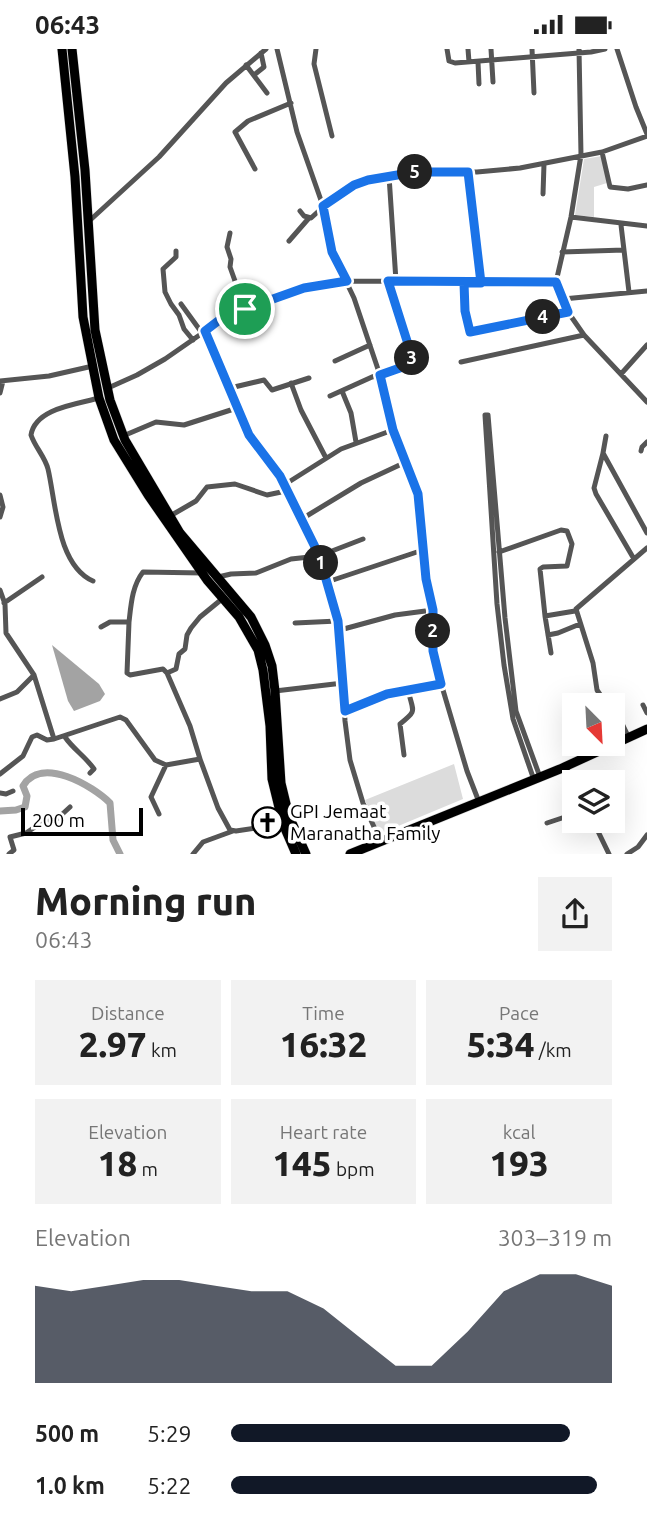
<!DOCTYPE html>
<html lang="en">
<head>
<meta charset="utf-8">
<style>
  body { margin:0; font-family:Ubuntu,sans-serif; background:#f2f2f2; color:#222; height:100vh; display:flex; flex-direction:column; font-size:26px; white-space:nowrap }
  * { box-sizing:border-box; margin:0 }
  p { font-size:23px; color:#767676 }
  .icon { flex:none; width:38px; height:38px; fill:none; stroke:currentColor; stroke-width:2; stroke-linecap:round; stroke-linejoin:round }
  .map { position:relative; height:805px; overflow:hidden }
  .details { display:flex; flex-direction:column; background:#fff; flex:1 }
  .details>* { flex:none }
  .needle { width:46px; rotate:156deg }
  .controls { position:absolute; left:562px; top:644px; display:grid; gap:14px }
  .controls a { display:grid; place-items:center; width:63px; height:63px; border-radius:0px; background:#fff; box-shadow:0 7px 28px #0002; font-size:35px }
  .scale { position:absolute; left:21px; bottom:18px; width:122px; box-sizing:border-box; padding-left:7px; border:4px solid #000; border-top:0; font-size:19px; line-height:24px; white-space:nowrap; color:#000; -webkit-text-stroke:5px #fff; paint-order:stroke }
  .pin { position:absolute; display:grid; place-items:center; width:60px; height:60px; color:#fff; margin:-30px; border:4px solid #fff; border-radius:50%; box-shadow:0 2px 7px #0007 }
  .km { position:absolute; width:35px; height:35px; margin:-18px; border-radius:50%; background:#222; color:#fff; font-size:19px; line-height:35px; text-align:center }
  .round { display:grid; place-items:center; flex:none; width:74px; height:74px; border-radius:0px; background:#f2f2f2 }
  .headline { display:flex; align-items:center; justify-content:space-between; height:119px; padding:0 35px }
  h1 { font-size:38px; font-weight:800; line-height:52px }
  .metrics { display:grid; grid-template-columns:repeat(3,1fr); gap:10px; height:119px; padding:7px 35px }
  .metrics div { display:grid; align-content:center; border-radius:0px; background:#f2f2f2; text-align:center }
  .metrics b { font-size:35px; font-weight:800 }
  .metrics small { font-size:19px; font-weight:400 }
  .metrics p { font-size:19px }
  .chart { height:196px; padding:14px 35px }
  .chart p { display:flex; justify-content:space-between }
  .chart svg { width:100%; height:126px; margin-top:7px; fill:#111827; opacity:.7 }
  ul { padding:0 35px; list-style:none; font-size:23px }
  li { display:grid; grid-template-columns:112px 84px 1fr; align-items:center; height:52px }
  li i { height:18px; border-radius:9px; background:#111827 }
  .status { display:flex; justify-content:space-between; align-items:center; height:49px; padding:0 35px; background:#fff; direction:ltr }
  .status svg { height:19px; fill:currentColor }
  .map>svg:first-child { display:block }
</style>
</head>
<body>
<div class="status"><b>06:43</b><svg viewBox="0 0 49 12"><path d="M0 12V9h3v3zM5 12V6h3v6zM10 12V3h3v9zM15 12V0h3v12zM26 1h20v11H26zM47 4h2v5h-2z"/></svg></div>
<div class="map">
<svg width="647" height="805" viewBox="0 0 647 805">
  <rect width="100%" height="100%" fill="#fff"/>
  <path fill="#dcdcdc" d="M602,107L607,134L594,138V168L575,166L584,110Z
    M454,715L463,750L379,785L365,751Z"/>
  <path fill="#a3a3a3" d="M52,596L99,635L105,645L100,652L74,662L68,652Z"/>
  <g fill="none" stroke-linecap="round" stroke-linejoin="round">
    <path stroke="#a3a3a3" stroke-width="7" d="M0,762L16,761L25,758L27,747L23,737C41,706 93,737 110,754L113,791L120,805"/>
    <defs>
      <path id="highway" d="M62,0L75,128L83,268L99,349L114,391L148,446L207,531L239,568L258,601L263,621L270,677L272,730L283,775L296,805
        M72,0L85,121L95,281L110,351L125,391L180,484L251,568L265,596L272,617L275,642L281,734L289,767L306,805
        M350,805L560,720L647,680"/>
    </defs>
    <use href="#highway" stroke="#dbdbdb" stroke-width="10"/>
    <path stroke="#555" stroke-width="5" d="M277,0L297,83L323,157
      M316,0L314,15L332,87
      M447,0L449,12L455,14L591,3L605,0
      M468,0L469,13
      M491,0L493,33
      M532,0L534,44
      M579,0L581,106L571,168L556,233L568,263L584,286L647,353
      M617,0L636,58L647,85
      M478,13L479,35
      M246,16L267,44
      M254,26L264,18L261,4
      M602,103L610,138L628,140L647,136
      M255,120L235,83L248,72L291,54
      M469,123L481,234
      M389,127L396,232
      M543,145L544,115
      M300,162L304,167L311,169L322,159
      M571,168L647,177
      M87,174L159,108L226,34L266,0
      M621,176L629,243
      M230,184L227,198L231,210L230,218L245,260
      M289,192L309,169
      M176,202V208L163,220L165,243L171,255L179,266L184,280L193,291
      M562,203L624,201
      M464,234L465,263L472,284L568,263
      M563,250L647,242
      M181,255L202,284
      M205,282L246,380L280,427L319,507L336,561L340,581L345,672L350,711L363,754L381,793
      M335,312L370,296
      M461,313L584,286
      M621,325L647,296
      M0,332L49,327L93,317
      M291,334L301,361L326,409
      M108,339L137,326L165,310L227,267L304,239L347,232L556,233
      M230,339L264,331L272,341L309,329
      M342,342L351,364L356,393
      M0,344L3,332
      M330,347L372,328L388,324L414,314L388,232
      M488,366H485L497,555L504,616L513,670L534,731
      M488,366L505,569L516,662L540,728
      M123,387L156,373L184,376L237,359
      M641,402L642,398L647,393
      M603,404L606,387
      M284,436L341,400L393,381
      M0,446L3,458L0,468
      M170,467L196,452L207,438L235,435L267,446L286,442
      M300,471L361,434L406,413
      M499,503L561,481L567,482L572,495L567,517L543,518L540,520L545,567
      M634,510L596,445L594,439L603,404L647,484
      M218,528L231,525L256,524L291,510L319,507L363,490
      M93,532C57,516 56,454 48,420C45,408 35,398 31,386C35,359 78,355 99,349
      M327,533L423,501
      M0,541L5,555L6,584L34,626L54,690L120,668L126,671L155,711L166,716L200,710L190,677L167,624L163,620L130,626L127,624L129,573
      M4,554L42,528
      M295,574L338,572
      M101,578L110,573H129C131,556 132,537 143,523L203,524
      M340,581L395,566L433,561
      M548,586L558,584L580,575
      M551,604L545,567L575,562
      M167,624L176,620L179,605L185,600L187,586L191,579L200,568L222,550
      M275,642L343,634
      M0,650L17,643L34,626
      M607,656L597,641L593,614L576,560L647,499
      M643,656L647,664
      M612,660L616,662L629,689
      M345,662L387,645L441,635
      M65,688C73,700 86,708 94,720L90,724
      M404,706L400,675C418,661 413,663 408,641
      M200,710L218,759L230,781L236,782L283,775
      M566,718L574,735
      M0,725L23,707L32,688L37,686L47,691L54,690
      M0,744L6,745L13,742
      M479,753L467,722L435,614L433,561L426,530L417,441L393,381L385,341L354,249L332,203L322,159L353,136L368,131L415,123H477L520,119L602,103L647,87
      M159,765L151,748L166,716
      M593,772L609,805
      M547,774L574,765
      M9,805L14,801L10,788L26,784L44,772L57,770L70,758
      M193,805L203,793L233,782
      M627,805L638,798L647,786"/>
    <use href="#highway" stroke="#000" stroke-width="9"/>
  </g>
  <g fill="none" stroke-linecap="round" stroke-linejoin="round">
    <defs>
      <path id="route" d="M245,260L218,272L205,282L249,386L280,427L319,506L338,572L345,662L387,645L441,635L433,602V561L426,530L418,445L393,381L380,326L414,314L388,232L556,233L568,263L470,283L465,262L464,234H481L468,123H415L368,131L354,136L323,157L332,203L347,232L304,239L245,260"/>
    </defs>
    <use href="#route" stroke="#fff" stroke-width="14"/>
    <use href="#route" stroke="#1a73e8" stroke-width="9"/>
  </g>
  <defs>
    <symbol id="church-ring" viewBox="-11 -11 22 22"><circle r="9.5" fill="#fff" stroke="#000" stroke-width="1.5"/><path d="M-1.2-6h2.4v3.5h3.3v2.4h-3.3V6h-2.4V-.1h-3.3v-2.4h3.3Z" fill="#000"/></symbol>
  </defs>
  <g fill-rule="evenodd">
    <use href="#church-ring" x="250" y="756" width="35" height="35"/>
  </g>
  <g text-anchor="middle" stroke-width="7" stroke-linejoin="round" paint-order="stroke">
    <g font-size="19" fill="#000" stroke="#fff" text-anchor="start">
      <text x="290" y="769">GPI Jemaat<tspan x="290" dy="22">Maranatha Family</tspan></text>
    </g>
  </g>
</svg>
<div class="controls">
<a><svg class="needle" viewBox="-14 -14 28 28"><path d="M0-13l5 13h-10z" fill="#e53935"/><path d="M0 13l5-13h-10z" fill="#767676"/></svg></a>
<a><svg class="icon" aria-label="layers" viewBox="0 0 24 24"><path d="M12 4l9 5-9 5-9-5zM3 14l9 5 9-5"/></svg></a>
</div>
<div class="scale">200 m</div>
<div class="pin" style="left:245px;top:260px;background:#1e9e55"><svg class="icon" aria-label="arrive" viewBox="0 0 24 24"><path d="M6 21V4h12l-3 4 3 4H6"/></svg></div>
<b class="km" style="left:321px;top:514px">1</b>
<b class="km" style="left:433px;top:582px">2</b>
<b class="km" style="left:412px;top:309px">3</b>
<b class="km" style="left:543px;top:268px">4</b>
<b class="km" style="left:415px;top:123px">5</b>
</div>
<section class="details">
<div class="headline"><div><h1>Morning run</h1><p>06:43</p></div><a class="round"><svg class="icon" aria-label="share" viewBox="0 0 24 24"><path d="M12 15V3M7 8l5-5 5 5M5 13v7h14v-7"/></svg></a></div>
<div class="metrics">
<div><p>Distance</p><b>2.97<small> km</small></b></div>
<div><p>Time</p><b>16:32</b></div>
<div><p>Pace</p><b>5:34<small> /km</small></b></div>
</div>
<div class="metrics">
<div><p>Elevation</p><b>18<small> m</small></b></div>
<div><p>Heart rate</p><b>145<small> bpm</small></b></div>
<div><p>kcal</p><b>193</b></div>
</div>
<div class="chart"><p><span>Elevation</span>303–319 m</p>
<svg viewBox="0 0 160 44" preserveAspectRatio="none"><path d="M0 44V10L10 12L20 10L30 8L40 8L50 10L60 12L70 12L80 18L90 28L100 38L110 38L120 26L130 12L140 6L150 6L160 10V44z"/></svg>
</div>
<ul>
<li><b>500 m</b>5:29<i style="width:89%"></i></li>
<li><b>1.0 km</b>5:22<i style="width:96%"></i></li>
</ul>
</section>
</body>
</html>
